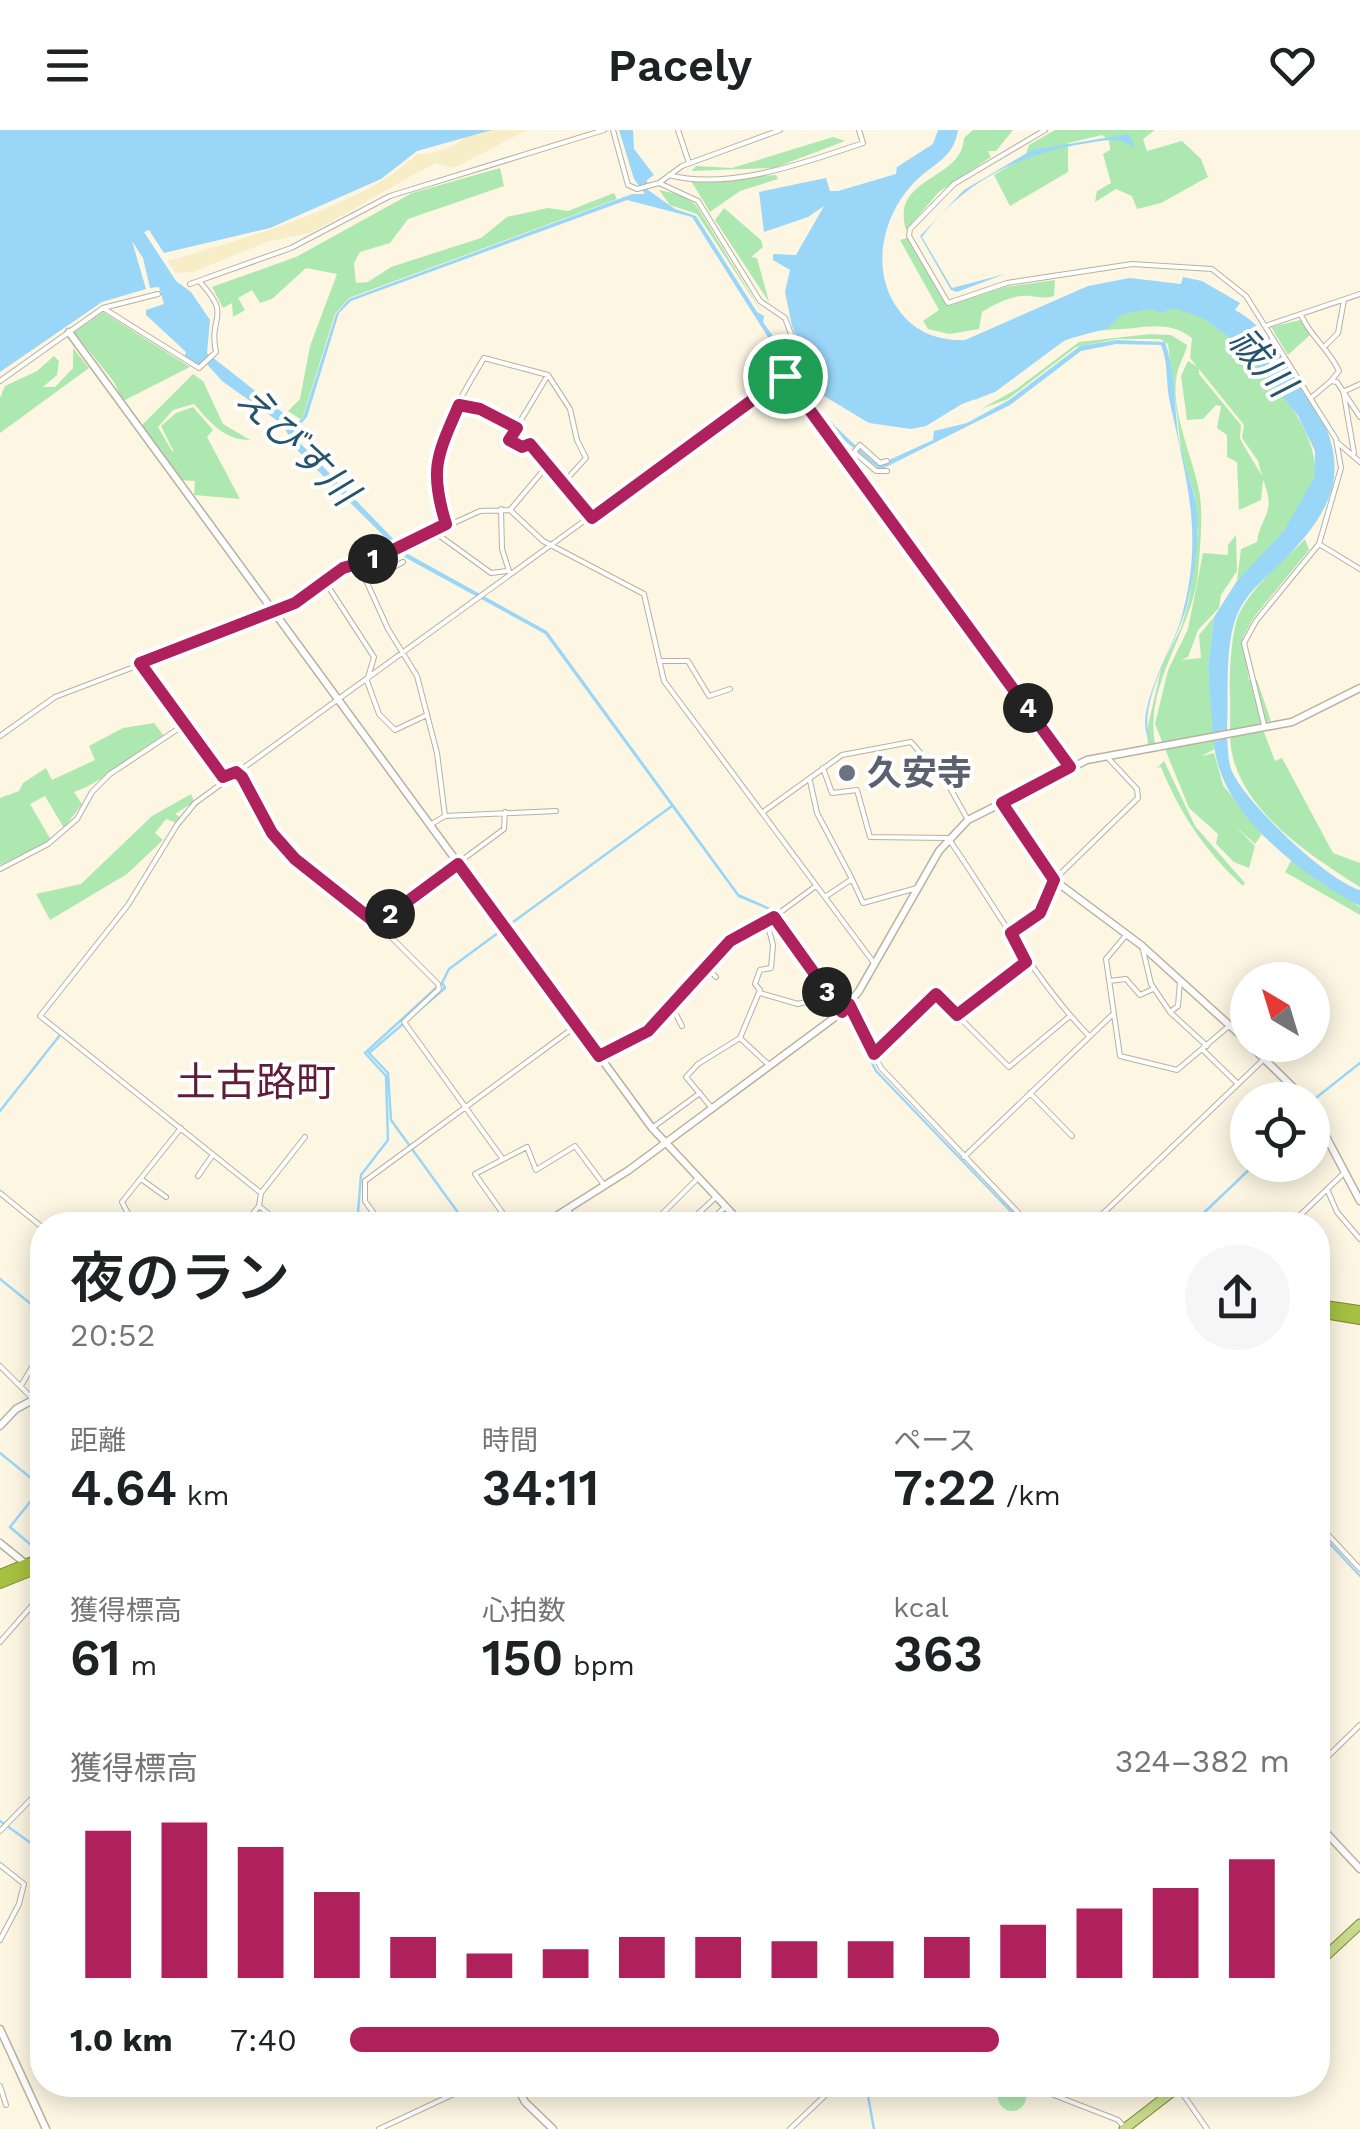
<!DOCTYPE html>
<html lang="ja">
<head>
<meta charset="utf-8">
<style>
  body { margin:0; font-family:"Work Sans","Noto Sans JP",sans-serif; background:#f6f6f6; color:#202124; height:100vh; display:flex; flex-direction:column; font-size:38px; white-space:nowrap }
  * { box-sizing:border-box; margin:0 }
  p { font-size:32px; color:#757577 }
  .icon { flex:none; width:55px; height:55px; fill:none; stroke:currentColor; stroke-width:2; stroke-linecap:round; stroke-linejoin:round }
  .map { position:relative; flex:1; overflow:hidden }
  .drawer { position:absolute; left:30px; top:1082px; width:1300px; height:885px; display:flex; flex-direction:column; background:#fff; border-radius:40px; box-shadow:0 5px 25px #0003 }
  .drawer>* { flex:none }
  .needle { width:65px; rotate:322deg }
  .tools { position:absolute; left:1230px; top:832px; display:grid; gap:20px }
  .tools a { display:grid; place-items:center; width:100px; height:100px; border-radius:50%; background:#fff; box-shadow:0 5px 25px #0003; font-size:50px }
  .pin { position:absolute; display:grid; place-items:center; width:85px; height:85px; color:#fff; margin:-42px; border:5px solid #fff; border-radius:50%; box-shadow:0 2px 10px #0007 }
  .km { position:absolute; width:50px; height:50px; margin:-25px; border-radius:50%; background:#222; color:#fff; font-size:28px; line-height:50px; text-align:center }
  .round { display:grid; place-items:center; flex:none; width:105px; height:105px; border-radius:52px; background:#f6f6f6 }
  .head { display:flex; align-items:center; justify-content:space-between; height:170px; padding:0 40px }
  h1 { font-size:55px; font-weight:600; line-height:75px }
  .stats { display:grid; grid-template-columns:repeat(3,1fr); gap:15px; height:170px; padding:10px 40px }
  .stats div { display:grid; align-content:center }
  .stats b { font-size:50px; font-weight:600 }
  .stats small { font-size:28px; font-weight:400 }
  .stats p { font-size:28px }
  .chart { height:280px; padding:20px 40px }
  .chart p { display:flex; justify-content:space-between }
  .chart svg { width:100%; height:180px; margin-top:10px; stroke:#af215c; stroke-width:6 }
  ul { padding:0 40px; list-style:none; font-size:32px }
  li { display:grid; grid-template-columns:160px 120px 1fr; align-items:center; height:75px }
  li i { height:25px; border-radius:12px; background:#af215c }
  header { display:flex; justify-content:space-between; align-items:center; height:130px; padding:0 40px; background:#fff; font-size:45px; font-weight:600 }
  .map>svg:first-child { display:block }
</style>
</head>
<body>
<header><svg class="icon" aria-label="menu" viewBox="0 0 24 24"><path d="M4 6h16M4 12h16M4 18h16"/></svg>Pacely<svg class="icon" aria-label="heart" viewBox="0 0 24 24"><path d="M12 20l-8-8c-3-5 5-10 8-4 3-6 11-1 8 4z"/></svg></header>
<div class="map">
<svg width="1360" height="1999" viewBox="0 0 1360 1999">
  <rect width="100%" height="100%" fill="#fdf6e3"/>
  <path fill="#aee8b1" d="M973,0H1013L996,21H988L991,27L939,62L906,100C890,46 962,51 964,8Z
    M1055,0H1155L1143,9L1147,21L1182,11L1201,29L1208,47L1161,73L1137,79L1132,66L1116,59L1095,72L1097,61L1111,53L1103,24L1110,20L1109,10L1102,5L1068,13V42L1010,76L994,45L1025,27L1029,15Z
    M833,7L845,11L774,38L691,41L696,36L732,38Z
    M500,38L504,56L408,89L390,113L360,122L354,133L356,153L368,152L391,137L481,108L507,87L548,78L568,81L614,63L617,69L349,168L335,184L302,290L288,281L300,269L310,216L337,144L306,138L272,169L260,173L252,160L238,168L245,180L233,187L232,173L223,178L212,157L296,127L412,63Z
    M776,45L778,49L740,61L710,82L691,51Z
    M659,60L682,65L696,75L763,184L697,84L670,75Z
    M724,78L761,110L763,117L751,127L757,128L769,172L715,90Z
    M907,108L947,176L1005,157L1055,150L1054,166C1043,169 1041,167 1030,166C1014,164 995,174 982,182L979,199L949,204L928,199L923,191L939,180L900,110Z
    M1150,171C1170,177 1192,181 1209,191C1248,216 1323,298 1314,346C1306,389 1265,422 1237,451L1241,419L1257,412C1261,384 1277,384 1263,350L1261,370L1239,380L1237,332L1227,327V305L1217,298L1221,276L1216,275L1203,289L1187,290L1181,246L1188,231L1199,238V244L1241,295L1240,309L1262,346L1258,331L1242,308L1244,295L1190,228L1192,208C1174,194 1156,195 1135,198C1111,200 1089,199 1066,210C1033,226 1010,256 975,270L983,227Z
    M103,182L190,237L123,271L114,252L74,202Z
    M1300,190L1310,205L1288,225L1271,197Z
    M1150,204L1171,205L1187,215C1185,225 1179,234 1177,244C1169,281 1195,331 1200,366C1203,391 1200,418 1198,443C1192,501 1144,554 1155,613L1148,615L1147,600L1162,535L1181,498L1189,470L1198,402L1195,366L1182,326L1168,214L1160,209H1117L1076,217L1008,269L981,279L1015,260L1079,212Z
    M73,218L89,238L0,303V268L5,256L37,241L54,226L59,231L57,245L43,257H55L73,238Z
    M193,244L203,251L223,294L250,310C224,310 211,293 194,274L173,280L158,297L172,321L174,322L161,296L176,283L193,277L213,300L207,307L240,369L194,365L195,351L180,350L141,296Z
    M1236,405L1237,441L1221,465L1219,478L1198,500L1188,527L1181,530L1201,528L1199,505L1214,487L1208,538L1215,619L1201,626L1214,623L1223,655L1262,704L1255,714L1234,695L1255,716L1249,738L1234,732L1216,714L1218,704L1189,678L1155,594L1168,540L1188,499L1203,423L1228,425V415Z
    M1305,409L1309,420L1254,487L1243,507L1249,550H1257L1271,591L1261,594L1275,631L1282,628L1333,723L1360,733V757C1312,726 1249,687 1233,628C1228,609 1231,586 1230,567C1229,545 1231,502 1239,484C1253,455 1283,432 1305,409Z
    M154,593L164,606C132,622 108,650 74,662L82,674L64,698L45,666L30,674L51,710L0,735V668L19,661L23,653L46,638L52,650L95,630L89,616L123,598Z
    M1164,631L1195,696L1245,753L1243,756C1206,722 1180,684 1161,637L1157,638Z
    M191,664L194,672L175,684L180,687L177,693L166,689L155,703L163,710L127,744L50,790L36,764L81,754L152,686Z
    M1292,729L1360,777V785L1285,742Z
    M998 1967a14 14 0 1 1 28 0a14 14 0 1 1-28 0Z"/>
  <path fill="#f7edc7" d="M472,0H527L454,38L436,33L420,41L313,102L267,112L193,142L176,143L168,131C236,111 369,74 417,24C437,25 459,16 472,0Z"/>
  <path fill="#9ad6f8" d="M0,0H492L417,21L381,49L270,98L164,123L149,100L144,102L176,151L191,162L210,190L207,223L296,293L303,288L336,184L349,169L632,64H645L634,49L619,0H633L634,19L654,45L647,50L648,60L675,79L696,86L757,182L764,186L763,192L780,216L785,215C800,268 838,300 878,335L933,310L934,301L967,293L1009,270L1080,216L1117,210L1165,212C1175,240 1174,274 1178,304C1181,325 1188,343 1194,364C1202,397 1195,438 1188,471C1179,512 1136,570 1150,611C1131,585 1173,518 1181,489C1205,405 1186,349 1169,268C1166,251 1168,231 1161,215L1116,214L1081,221L1010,275L880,340L821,291L692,87L627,70L351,171L339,183L307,287L300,295L301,314L408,424L547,501L739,764L775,780L842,876L774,782L738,767L545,504L406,428L298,321L282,294L222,251L206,233L194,235L184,228L186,222L146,185V180L164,174L159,157L150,158L143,128L132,111L146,159L102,172L0,242Z
    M938,0H958C954,25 939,31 921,46C884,78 868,138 898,179C914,202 938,211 965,210L1088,156L1130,148L1181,154L1183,147L1202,151L1240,173L1235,180C1267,197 1285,231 1305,260C1353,331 1341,373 1281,433C1266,448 1245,464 1237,485C1224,517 1229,566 1227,600L1213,604L1208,538L1214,487L1237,451L1284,401L1314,348L1315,321L1298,286L1273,254L1233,210L1203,188L1174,178L1160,183L1152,179L1123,184L1108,198L1065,210L995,262L962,274L926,296L911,299L869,293L824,266L811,242L792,196L785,162L790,140L773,130V124L796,125L824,76L808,87L764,102L759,62L826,48L830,61H838L896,44L897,37L933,14Z
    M1129,4L1135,18C1118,5 1102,11 1082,14C1017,25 962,53 922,107L952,158L1005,144L957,162L951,160L920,106L964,60L1032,20Z
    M1227,608C1228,617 1228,630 1231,639C1243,671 1328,751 1360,760V776C1301,745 1217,681 1214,611Z"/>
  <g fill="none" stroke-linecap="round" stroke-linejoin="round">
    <path stroke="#9ad6f8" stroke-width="2.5" d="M509,795L672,676
      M847,883L876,941L1024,1095
      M1312,971L1360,933
      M0,981L60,905
      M357,1095L361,1045L388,1010L386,946L365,923L437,857
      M467,1095L391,990L388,943L369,923L445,858L442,853L449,839L502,800
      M1191,1095L1254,1035
      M0,1149L42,1183
      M0,1323L42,1357L10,1397L38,1421
      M1318,1401L1360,1446
      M0,1691L42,1721
      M866,1955L874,1999"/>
    <defs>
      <path id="street" d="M613,0L628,55L637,59L659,53L682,36L780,0
        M678,0L689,33
        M1045,0L954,54L910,99L909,106L948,173L1007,153L1132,134L1212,139L1246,166L1336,309L1341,338L1319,414L1256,491L1244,513L1264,595
        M669,45C729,61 807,32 863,13L859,0
        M190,154L291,118L390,66L604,0
        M103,178L199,238L216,222C208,184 233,188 200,152
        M1302,187C1311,207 1329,219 1339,241L1331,251L1337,252L1360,287
        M1268,195L1360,164
        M1326,215L1338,203L1344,170
        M548,245L509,310L522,317L530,314L591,387
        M785,245L1070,637
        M0,251L103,178L158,164
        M1343,262L1360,254
        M1344,265L1354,323
        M1312,267L1331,251
        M459,275L480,279L517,298
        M1338,313L1360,332
        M854,322L860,315L880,333L887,331
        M846,331L854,322L876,341H887
        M501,379L502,419L509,441
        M510,380L547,336
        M445,393C425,325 450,285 484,228L548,245L570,279L577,310L586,328L565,351
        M433,401L491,443L507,441
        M1319,414L1360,439
        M359,435L388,499L417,546L437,623L445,686
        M324,450L374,527L367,551L379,584L395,600L427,585
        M368,451L403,432
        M659,531H688L709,566L730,559
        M140,533L225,649
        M0,606L55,567L260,489L295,473L343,438L377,428L480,381L510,380L543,411L644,464L664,551L874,833
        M823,638L832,663L857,660L870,707L948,708C995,775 1032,847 1089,906
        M240,644L260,672L272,703L295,729L380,796L438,854L439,859L404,892L502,1028
        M810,651L817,683L852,749L825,767
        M763,682L842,625L911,612L949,656L968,690
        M430,695L445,686L556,681
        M0,739L48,714L77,689L92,662L110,644L184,595
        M852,749L863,773L917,758
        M774,787L841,881
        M377,793L504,699L505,682
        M1011,803L1040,783L1054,750L1138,668L1137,659L1109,629
        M1127,804L1106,829L1120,926L1177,940L1229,896
        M1143,820L1151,854L1170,882L1178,876L1180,851
        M705,835L716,847
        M1109,851L1126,849L1140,865L1153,859
        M760,863L798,874L830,866
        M670,873L682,896
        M849,874L881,938L1030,1095
        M1170,882L1207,916
        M957,885L1009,937L1070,886
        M741,909L770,936
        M1204,921L1238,954
        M874,924L936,864L957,885L1026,833
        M599,926L647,901L730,811L767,792L816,756
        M1030,963L1072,1006
        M711,977L686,947L698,934L740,908L760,860L755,854L760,840L771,838L773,815L767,792
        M652,998L700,963
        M964,1027L1112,885
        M198,1046L212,1026
        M141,1049L166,1067
        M1327,1059L1337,1082L1360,1109
        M0,1063L42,1097
        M261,1063L40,886L128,775L177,695L195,673L802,233L785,188L760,171L698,71L659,53
        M259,1076L282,1095
        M567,1078L578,1095
        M134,1095L122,1072L181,998
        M243,1095L259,1076L261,1063L305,1007
        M382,1095L365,1071V1051L576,896
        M511,1095L475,1044L527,1017L536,1040L575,1016L604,1055
        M650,1095L658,1088
        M665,1095L658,1088L697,1049
        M686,1095L716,1067
        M706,1095L724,1078
        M1091,1095L1264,929
        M1290,1095L1344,1043
        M0,1236L33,1269
        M22,1254L42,1220
        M1318,1394L1360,1439
        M0,1512L42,1464
        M1318,1636L1360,1595
        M0,1701L42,1658
        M0,1735L24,1754L19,1774L0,1810
        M1028,1955L1118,1990L1125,1998
        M0,1956L6,1975
        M1178,1957L1207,1999
        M379,1999L473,1955
        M790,1999L836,1955"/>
      <path id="secondary" d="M69,202L652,998L743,1095
        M1002,673L1054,750L1141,815L1248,912
        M1250,915L1306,970
        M1312,980L1360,1071
        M542,1095L629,1040L842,882L859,861L939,721L968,690L1087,630L1292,592L1360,558
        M0,1296L16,1279L42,1265
        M0,1413L42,1447
        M1318,1694L1360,1739
        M0,1899L46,1999
        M516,1955L525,1972L553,1999"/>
      <path id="primary" d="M1318,1833L1360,1794
        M1124,1999L1181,1955"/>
      <path id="highway" d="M1318,1175L1360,1181
        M1318,1182L1360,1189
        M0,1445L42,1428
        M0,1453L42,1436"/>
    </defs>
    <use href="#street" stroke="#b8b19f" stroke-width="6"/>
    <use href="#secondary" stroke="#b8b19f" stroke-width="9"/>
    <use href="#primary" stroke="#783" stroke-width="11"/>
    <use href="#highway" stroke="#783" stroke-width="12"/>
    <use href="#street" stroke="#fff" stroke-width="4"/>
    <use href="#secondary" stroke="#fff" stroke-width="6"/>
    <use href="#primary" stroke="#cada8d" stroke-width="9"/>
    <use href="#highway" stroke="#a6c141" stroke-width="10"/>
  </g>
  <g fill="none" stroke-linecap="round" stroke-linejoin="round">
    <defs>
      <path id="route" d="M785,246L1070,637L1002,673L1054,750L1040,783L1011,803L1026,832L957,885L936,864L874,924L849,874L842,882L774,787L730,811L648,901L599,926L458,734L377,794L295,729L272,703L242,647L236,642L223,647L140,533L295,473L343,438L377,428L446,394C429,340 437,325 459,275L480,279L517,298L509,310L522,317L530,314L592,388Z"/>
    </defs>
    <use href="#route" stroke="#fff" stroke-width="20"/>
    <use href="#route" stroke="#af215c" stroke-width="12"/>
  </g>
  <circle fill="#6b7280" stroke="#fff" stroke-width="4" cx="847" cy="643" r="10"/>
  <g text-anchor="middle" stroke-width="8" stroke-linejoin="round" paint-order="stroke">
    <g font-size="35" font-weight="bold" fill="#5b616d" stroke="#fff" text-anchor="start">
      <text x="867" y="655">久安寺</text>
    </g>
    <g font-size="38" font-style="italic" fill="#26546c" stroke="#fff">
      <text transform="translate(1262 232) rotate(49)" y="13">祓川</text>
      <text transform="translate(297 315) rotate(45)" y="13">えびす川</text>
    </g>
    <g font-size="40" fill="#601d35" stroke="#fff">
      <text x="256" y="966">土古路町</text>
    </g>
  </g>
</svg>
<div class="tools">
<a><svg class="needle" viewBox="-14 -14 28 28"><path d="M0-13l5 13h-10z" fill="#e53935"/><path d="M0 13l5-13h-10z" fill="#757577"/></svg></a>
<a><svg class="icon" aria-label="locate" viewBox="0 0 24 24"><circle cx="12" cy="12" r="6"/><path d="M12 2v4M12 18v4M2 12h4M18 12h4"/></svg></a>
</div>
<div class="pin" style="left:785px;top:246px;background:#1e9e55"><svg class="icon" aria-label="arrive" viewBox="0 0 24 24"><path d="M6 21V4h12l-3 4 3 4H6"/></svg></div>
<b class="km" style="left:373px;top:429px">1</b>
<b class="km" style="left:390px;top:784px">2</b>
<b class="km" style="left:827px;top:862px">3</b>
<b class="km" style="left:1028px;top:578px">4</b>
<section class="drawer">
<div class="head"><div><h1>夜のラン</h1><p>20:52</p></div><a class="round"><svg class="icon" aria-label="share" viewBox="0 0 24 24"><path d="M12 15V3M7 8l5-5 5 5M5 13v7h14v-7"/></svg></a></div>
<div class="stats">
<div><p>距離</p><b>4.64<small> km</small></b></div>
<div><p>時間</p><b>34:11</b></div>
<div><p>ペース</p><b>7:22<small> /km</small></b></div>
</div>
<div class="stats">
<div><p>獲得標高</p><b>61<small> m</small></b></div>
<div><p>心拍数</p><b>150<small> bpm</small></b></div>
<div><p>kcal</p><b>363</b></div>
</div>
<div class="chart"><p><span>獲得標高</span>324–382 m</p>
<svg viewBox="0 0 160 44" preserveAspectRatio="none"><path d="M5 44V8M15 44V6M25 44V12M35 44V23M45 44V34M55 44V38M65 44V37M75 44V34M85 44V34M95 44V35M105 44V35M115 44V34M125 44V31M135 44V27M145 44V22M155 44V15"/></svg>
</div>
<ul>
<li><b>1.0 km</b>7:40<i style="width:69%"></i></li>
</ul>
</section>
</div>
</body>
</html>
